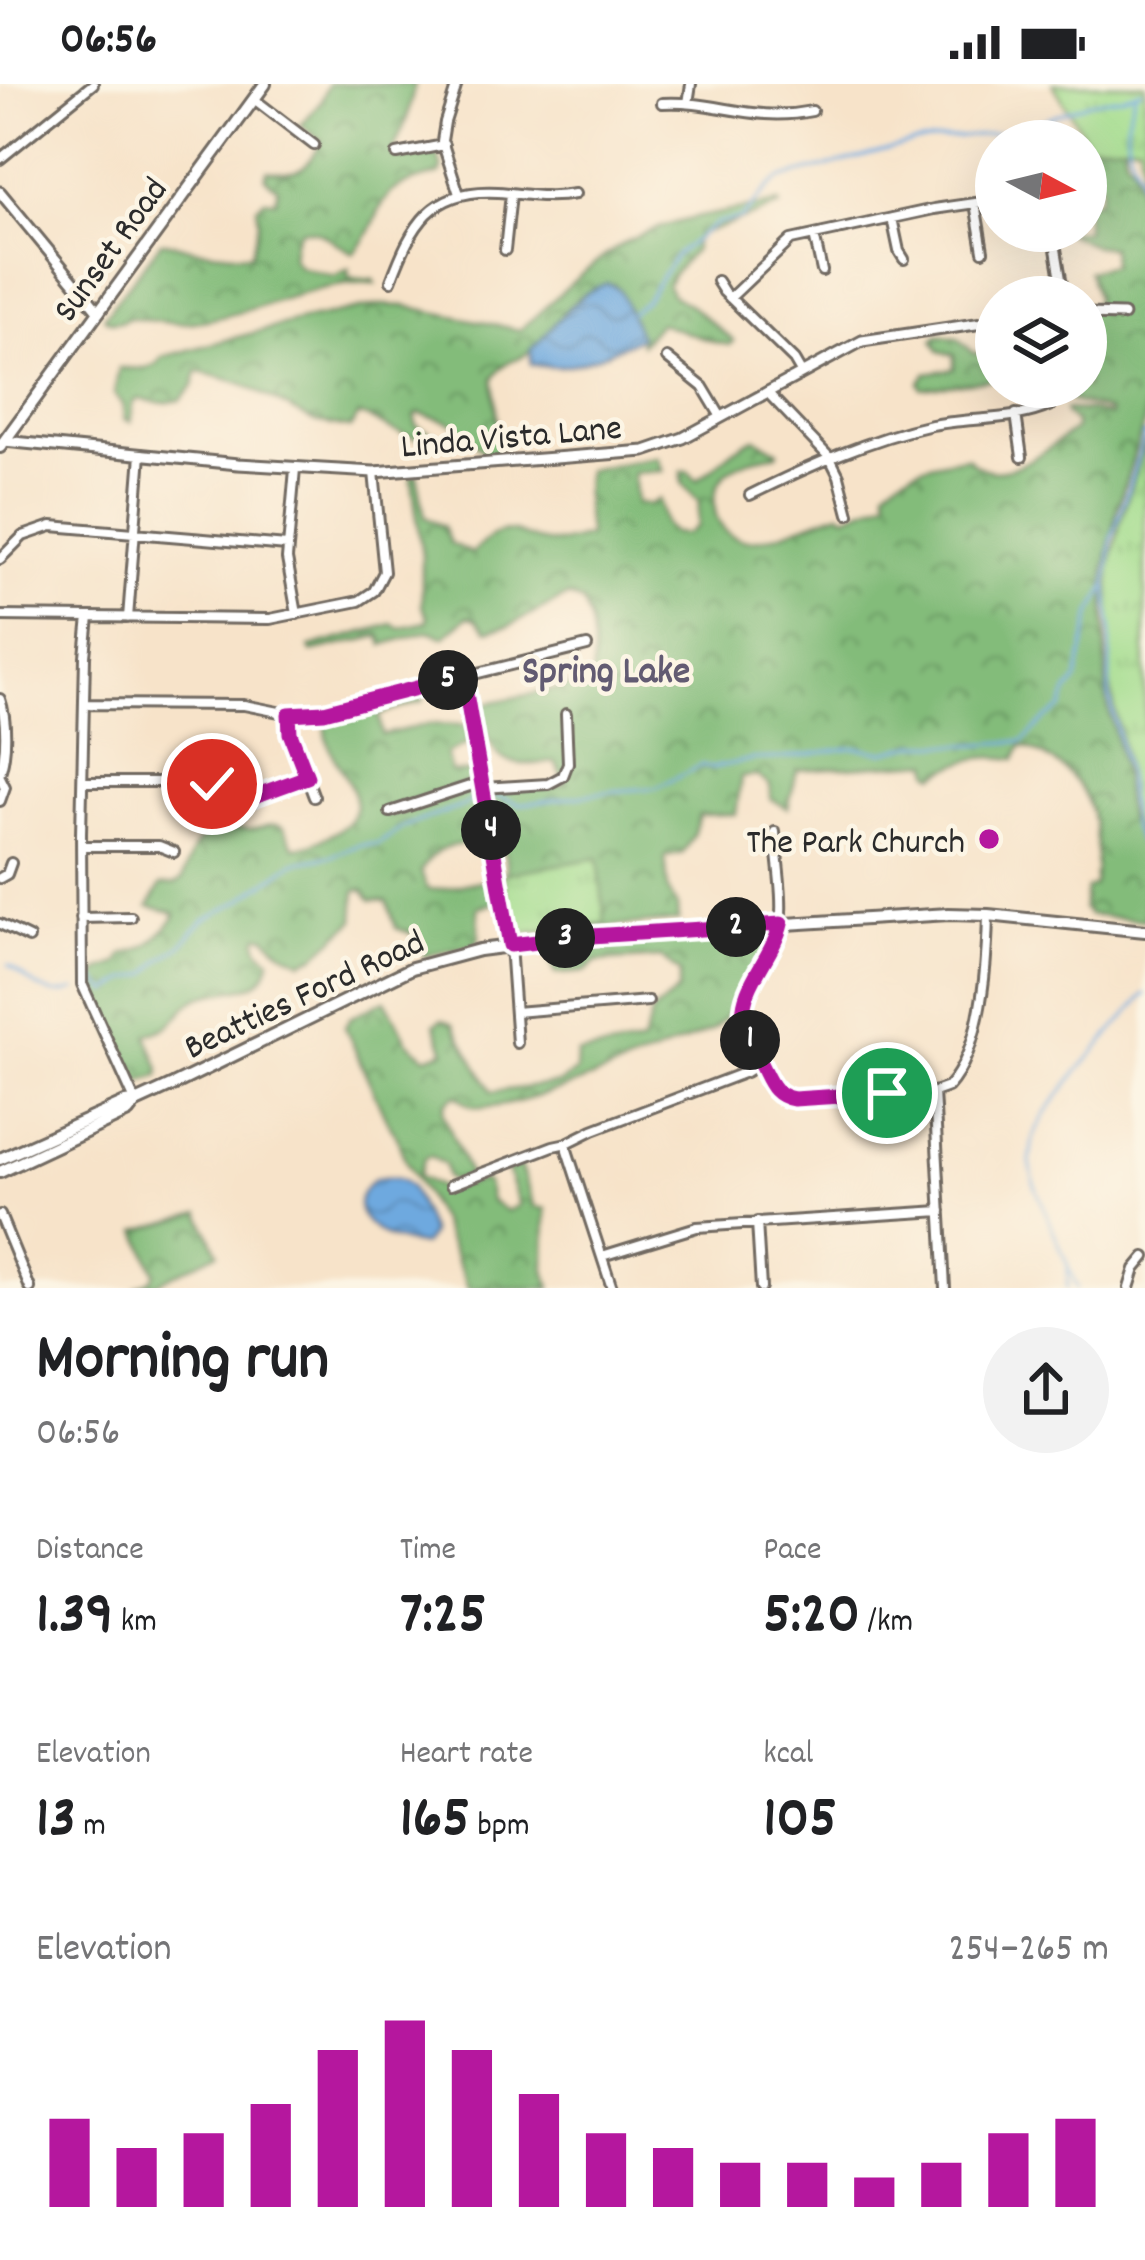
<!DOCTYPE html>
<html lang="en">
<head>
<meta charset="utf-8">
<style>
  body { margin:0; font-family:Dekko,sans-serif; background:#f2f2f2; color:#202124; height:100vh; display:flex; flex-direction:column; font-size:45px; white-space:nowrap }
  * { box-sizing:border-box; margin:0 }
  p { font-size:39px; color:#757577 }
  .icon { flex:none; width:66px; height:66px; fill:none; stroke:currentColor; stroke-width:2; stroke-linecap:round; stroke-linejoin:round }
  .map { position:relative; height:1204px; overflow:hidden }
  .sheet { display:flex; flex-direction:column; background:#fff; flex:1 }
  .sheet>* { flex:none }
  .needle { width:78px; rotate:97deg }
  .tools { position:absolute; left:975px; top:36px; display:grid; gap:24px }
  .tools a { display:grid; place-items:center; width:132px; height:132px; border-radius:50%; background:#fff; box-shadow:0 12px 48px #0002; font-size:60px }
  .pin { position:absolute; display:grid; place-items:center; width:102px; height:102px; color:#fff; margin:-51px; border:6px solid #fff; border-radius:50%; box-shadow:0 3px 12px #0007 }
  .km { position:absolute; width:60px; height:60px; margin:-30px; border-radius:50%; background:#222; color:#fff; font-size:33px; line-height:60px; text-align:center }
  .round { display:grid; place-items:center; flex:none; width:126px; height:126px; border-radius:63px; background:#f2f2f2 }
  .headline { display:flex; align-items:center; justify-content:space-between; height:204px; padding:0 36px }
  h1 { font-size:66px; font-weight:800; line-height:90px }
  .stats { display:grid; grid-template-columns:repeat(3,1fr); gap:18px; height:204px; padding:12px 36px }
  .stats div { display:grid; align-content:center }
  .stats b { font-size:60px; font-weight:800 }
  .stats small { font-size:33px; font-weight:400 }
  .stats p { font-size:33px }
  .chart { height:336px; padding:24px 36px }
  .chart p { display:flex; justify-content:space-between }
  .chart svg { width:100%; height:216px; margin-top:12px; stroke:#b5179e; stroke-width:6 }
  .status { display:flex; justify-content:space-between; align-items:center; height:84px; padding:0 60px; background:#fff; direction:ltr }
  .status svg { height:33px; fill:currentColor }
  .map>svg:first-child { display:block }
</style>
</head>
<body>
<div class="status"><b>06:56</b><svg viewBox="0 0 49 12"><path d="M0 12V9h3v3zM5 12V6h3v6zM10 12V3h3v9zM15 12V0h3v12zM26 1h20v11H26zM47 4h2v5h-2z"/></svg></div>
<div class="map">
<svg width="1145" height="1204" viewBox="0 0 1145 1204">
  <defs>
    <pattern id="forest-crowns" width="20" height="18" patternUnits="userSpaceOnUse" patternTransform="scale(3)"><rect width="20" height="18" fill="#83bc7a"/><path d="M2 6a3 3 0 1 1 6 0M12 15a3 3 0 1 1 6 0" fill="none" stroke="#6b9964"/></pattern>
    <pattern id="park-tufts" width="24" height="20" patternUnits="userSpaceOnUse" patternTransform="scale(3)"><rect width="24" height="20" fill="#a4dd8f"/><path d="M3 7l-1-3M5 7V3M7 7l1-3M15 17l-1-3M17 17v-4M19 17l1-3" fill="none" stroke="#8dbe7c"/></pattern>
    <pattern id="water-waves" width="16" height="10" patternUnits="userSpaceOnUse" patternTransform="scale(3)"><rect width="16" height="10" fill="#6ea9df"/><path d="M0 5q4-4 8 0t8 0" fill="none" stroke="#5b8ab5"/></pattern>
  </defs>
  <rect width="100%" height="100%" fill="#fcf5e5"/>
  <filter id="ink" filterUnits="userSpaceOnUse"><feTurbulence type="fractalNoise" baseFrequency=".00833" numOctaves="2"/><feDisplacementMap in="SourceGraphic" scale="24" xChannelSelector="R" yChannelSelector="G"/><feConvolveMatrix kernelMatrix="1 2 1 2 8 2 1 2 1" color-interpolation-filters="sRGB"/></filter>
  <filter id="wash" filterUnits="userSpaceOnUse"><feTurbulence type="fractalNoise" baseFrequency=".004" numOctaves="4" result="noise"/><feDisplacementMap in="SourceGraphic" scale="48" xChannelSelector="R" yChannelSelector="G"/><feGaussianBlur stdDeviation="2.7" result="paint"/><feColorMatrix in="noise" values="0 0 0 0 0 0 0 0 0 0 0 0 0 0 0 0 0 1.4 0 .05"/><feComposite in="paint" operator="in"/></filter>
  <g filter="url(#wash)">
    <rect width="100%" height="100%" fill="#f7e3c9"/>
    <path fill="url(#forest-crowns)" stroke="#577452" stroke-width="3" d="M328,0H415L407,34L394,65L395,75L437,70L442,85L440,90C425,95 404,98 392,108C377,121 374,150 354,169C334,160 321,143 300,146L294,158L292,174L299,183L334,192L349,185L348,194L374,196L376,200C320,194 250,232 194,238C173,241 150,236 129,234C122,238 110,240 104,233L161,158C175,158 187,165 201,166C217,167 234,170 251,170L259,138L257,123L265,115L276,116L278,104L265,94L267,87C301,90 305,87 322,57L301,41L320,19Z
      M1117,52L1123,55L1125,71L1133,81L1138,97L1145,162V336L1117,426L1105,484L1106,599L1107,617L1121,677L1127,731L1145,775V836L1089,831L1083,825L1086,805L1094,801C1103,734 1089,687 1022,661L1015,675C984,670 963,675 936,691L931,688L930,678L797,686L788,724L771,715L770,701L757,692L741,693L736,730L699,731L693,752L683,769L665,773L668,806L677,822L678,837L523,850L506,789V777L490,706L551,704L567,699L555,678C500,684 497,679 478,629L483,620L591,598C595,574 594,539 582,518L568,512L509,542L487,547L475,534L467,533L444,553L429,547L383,561L380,552L311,568L310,563L393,540L399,544L427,538L428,533L422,522V471L411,391H417L425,433L443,442L450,459L472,469C510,431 510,453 550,459C563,460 576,455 588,452L584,411L587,386L657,373L663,387L633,389L636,419L649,421L659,415L665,442L673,449L686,450L697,442L699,418L682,399V387H687L697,396C717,383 731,363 755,354L778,367L777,370C761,373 745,375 731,385C704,404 710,455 748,456C769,457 817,435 840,428L846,432L888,415L886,404C906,383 939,377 967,373C997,409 1047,365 1075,345V339L1065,330V326L1092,327L1110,332V328C1096,320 1077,323 1065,313V303H1086V228L1092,225L1096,214L1088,187L1112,181L1111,163L1095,162L1062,147H1086V118L1098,116L1102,103L1094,86L1097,77L1086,57L1082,55Z
      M779,119L780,122L700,151L694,159V166L671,192L667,202L672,211L690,221L734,257L730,261L714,258L659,239L641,260L619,205L614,200C561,207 561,247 525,271C519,275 512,275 507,279C501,283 498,289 493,294L499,359V367L493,372L480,364L453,339L419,329L415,332L416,341L434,351L431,361C417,351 404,352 390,345C378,339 372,334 359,331L350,344L315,338L241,299L197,287L194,301L181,316L163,319L137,315L133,320L131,338L124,335L123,320L114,310L119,284C135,284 153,289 162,273L299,237L380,221L405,222L520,246C553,217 585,183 623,160C665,135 731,127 779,119Z
      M939,251L957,254L975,270L994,265L996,295L922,304L919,299L926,289L954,285V271L939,267L933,256Z
      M418,609L423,610V617L379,631L382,651L429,640L466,641L471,658L446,670L451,688H475L477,696L387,725L389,733L474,705L480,708L491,757C460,761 437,757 421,787L427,805C450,808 473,795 496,795L500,818L478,823L479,855L475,861L424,872L416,851L396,844L387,817L371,816L363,805L356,806L354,837L316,871L302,877L281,867L266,852L259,851L257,856L259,865L270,875C266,912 226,903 200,913C185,918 179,937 165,944C159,947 153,948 147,951L160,985L159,992L139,998L133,993L96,910L93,899L99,887L119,880L123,871C150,864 156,855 174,834L175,829L149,822L161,801L175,800L183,795C190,771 195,748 224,745C234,743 245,747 254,745C267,743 270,738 284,743L294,763C308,763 318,757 330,751C396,720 312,676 328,634Z
      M762,847L769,852C759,881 736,930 710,947C671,962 503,1037 470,1021C464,1018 460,1013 455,1011L445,1019L443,1029L469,1091L452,1097L447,1094L444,1080L430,1072L424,1075L418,1092L446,1106L482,1096L487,1099L491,1117L507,1127L519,1121L507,1086L520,1082L535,1123L546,1125L545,1184L551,1204H468L439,1135L406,1078L396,1051L385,1033L345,943L350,934L385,916L408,958L426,973L445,967L435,940L442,935L453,940L492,1008L560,999L576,988L577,970L642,960L652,929L678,907L680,889L661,874L596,878L584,888L556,890L546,869C619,863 690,852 762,847Z
      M200,1129L218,1168L147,1204H135L151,1196L155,1189L138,1147Z"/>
    <path fill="url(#park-tufts)" stroke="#68845d" stroke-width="3" d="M1053,0H1145V114L1139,59L1089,60Z
      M1145,357V768L1131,733L1124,670L1110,600V484L1120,439Z
      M598,774L605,839L512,851L503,790Z"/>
    <path fill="url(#water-waves)" stroke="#4c6a85" stroke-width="3" d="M608,199L619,205L640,253C609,268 566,291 531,280V265C559,240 570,211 608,199Z
      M375,1094C389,1093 402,1092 411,1104L430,1146V1151L422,1161C386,1160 332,1130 375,1094Z"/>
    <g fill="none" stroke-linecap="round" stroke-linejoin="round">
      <path stroke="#6ea9df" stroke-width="3" d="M1135,11L1127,35V52L1129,66L1140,91L1145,148
        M631,229L645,217L676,171L717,139L741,135L771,101L780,95L914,59L1013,47L1090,18L1122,13L1141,6
        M1145,350L1112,455L1107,500L1111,543L1109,610L1125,683L1132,743L1145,772
        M493,711L519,720L531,719L614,707L656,704L702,681L711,684L754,675L785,674L850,664H860L883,668L918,660L967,661L1023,657L1047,634L1062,624L1067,609L1077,596L1091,531L1107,500
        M8,881C31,896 46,918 75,906
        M94,894L108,908L127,896L148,890L161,876L181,862L203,836L240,817L293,779L332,772L359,761L378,760L405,742L463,722L477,713
        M1067,1204L1068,1180
        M1077,1204L1034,1099L1030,1078L1033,1053L1047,1027L1078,987L1145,910"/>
    </g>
  </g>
  <g filter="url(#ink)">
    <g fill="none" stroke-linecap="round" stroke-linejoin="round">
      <defs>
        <path id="minor" d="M457,0L445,38L442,57L459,110
          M254,15L314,61
          M662,19C716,16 753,39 812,27
          M688,19L691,0
          M397,70L444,61
          M0,75L93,0
          M975,119L983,167
          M892,134L899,167L904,175
          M1053,147L1064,213
          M814,151L822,187
          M505,166L511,110
          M391,197C412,141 431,104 498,108C526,110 546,115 575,110
          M717,197L724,208L794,276L801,288
          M730,214L791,156L934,125L996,116
          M667,274L703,303L721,333
          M767,308L830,374L839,392L849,430
          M1016,330L1022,373
          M295,385L287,475L297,530
          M750,411C807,383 869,355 932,341C970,333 1015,338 1051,321
          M0,475L23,452L52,442L287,462
          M0,532L270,535L359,517L374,507L384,488L374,388
          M89,533L85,572L81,750L82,900L135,1017
          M128,534L141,370
          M463,592L503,813L510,861L517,959
          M0,615C7,635 7,668 0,689
          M84,620L244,621L289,630H313L587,562
          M289,630L290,649L314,713
          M0,693L5,703L0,717
          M83,698H205L249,714L307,693
          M483,704L548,700L563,692L568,679L566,630
          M390,728L482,698
          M775,748C777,778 784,813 780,843C778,856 771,867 765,878C738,926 738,934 762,984C770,1000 774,1012 793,1015L934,1008L948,1003C982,966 987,879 988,831
          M81,762H159L174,768
          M0,794L7,790L11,779
          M81,834L131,833
          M0,840L29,854
          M515,928L648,917
          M934,1008L945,1204
          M567,1059V1066L612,1204
          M451,1101L553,1062L567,1059L593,1046L746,988L760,979
          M0,1131L30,1204
          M757,1138L761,1204
          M602,1172L697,1143L941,1127
          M1129,1204L1135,1185L1145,1173"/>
        <path id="tertiary" d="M0,108L99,228
          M1086,230L1123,231
          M4,357L238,380L374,388L645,367L683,354L862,257L996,237"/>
        <path id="secondary" d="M0,363L265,0
          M0,1075L125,1019L136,1018L173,1001L412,884L479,866L591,852L949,830L988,831L1145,847
          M0,1088L128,1028L135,1019"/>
      </defs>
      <use href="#minor" stroke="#726b62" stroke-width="14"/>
      <use href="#tertiary" stroke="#726b62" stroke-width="15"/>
      <use href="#secondary" stroke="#726b62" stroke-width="16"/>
      <use href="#minor" stroke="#fff" stroke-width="8"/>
      <use href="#tertiary" stroke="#fff" stroke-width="9"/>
      <use href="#secondary" stroke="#fff" stroke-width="10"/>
    </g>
  </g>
  <g fill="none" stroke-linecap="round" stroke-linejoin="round" filter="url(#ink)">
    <defs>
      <path id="route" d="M212,700L249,714L307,693L290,649L289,630L324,628L463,592L510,861L591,852L781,840C774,872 738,904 744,938C746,953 755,969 762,983C770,999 774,1012 794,1015L887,1009"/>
    </defs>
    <use href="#route" stroke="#fff" stroke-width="24"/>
    <use href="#route" stroke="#b5179e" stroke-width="15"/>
  </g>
  <circle fill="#b5179e" stroke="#fcf5e5" stroke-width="4.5" cx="989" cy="755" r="12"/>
  <g text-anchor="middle" stroke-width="9" stroke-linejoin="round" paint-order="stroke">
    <g font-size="36" fill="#2b2b2b" stroke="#fcf5e5">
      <text transform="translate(108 164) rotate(-54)" y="13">Sunset Road</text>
      <text transform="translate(511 350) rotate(-5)" y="13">Linda Vista Lane</text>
      <text transform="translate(303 908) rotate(-25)" y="13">Beatties Ford Road</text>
    </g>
    <g font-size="36" fill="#2b2b2b" stroke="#fcf5e5" text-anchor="end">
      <text x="965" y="768">The Park Church</text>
    </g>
    <g font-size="39" font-weight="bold" fill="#625b72" stroke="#fcf5e5">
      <text x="606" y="598">Spring Lake</text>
    </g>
  </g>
</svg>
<div class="tools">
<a><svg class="needle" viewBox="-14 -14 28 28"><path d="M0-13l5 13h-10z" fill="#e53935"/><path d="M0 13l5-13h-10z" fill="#757577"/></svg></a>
<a><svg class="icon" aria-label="layers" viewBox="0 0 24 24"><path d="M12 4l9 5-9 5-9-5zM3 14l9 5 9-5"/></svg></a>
</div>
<div class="pin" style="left:887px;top:1009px;background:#1e9e55"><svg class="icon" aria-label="arrive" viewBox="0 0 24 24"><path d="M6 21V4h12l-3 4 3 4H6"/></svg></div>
<div class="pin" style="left:212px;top:700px;background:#d93025"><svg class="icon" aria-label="check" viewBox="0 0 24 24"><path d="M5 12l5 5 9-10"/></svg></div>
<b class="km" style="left:750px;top:956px">1</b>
<b class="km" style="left:736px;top:843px">2</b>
<b class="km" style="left:565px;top:854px">3</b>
<b class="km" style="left:491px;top:746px">4</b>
<b class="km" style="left:448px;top:596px">5</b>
</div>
<section class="sheet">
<div class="headline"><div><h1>Morning run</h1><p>06:56</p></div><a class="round"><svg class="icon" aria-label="share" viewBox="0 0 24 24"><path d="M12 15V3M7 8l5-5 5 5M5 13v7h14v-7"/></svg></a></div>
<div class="stats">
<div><p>Distance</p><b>1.39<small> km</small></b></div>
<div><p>Time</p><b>7:25</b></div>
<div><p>Pace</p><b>5:20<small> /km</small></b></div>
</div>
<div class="stats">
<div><p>Elevation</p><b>13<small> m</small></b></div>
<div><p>Heart rate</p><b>165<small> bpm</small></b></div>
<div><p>kcal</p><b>105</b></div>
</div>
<div class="chart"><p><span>Elevation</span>254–265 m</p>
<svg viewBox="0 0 160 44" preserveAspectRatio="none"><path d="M5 44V26M15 44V32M25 44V29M35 44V23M45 44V12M55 44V6M65 44V12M75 44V21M85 44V29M95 44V32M105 44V35M115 44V35M125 44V38M135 44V35M145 44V29M155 44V26"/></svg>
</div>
</section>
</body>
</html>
